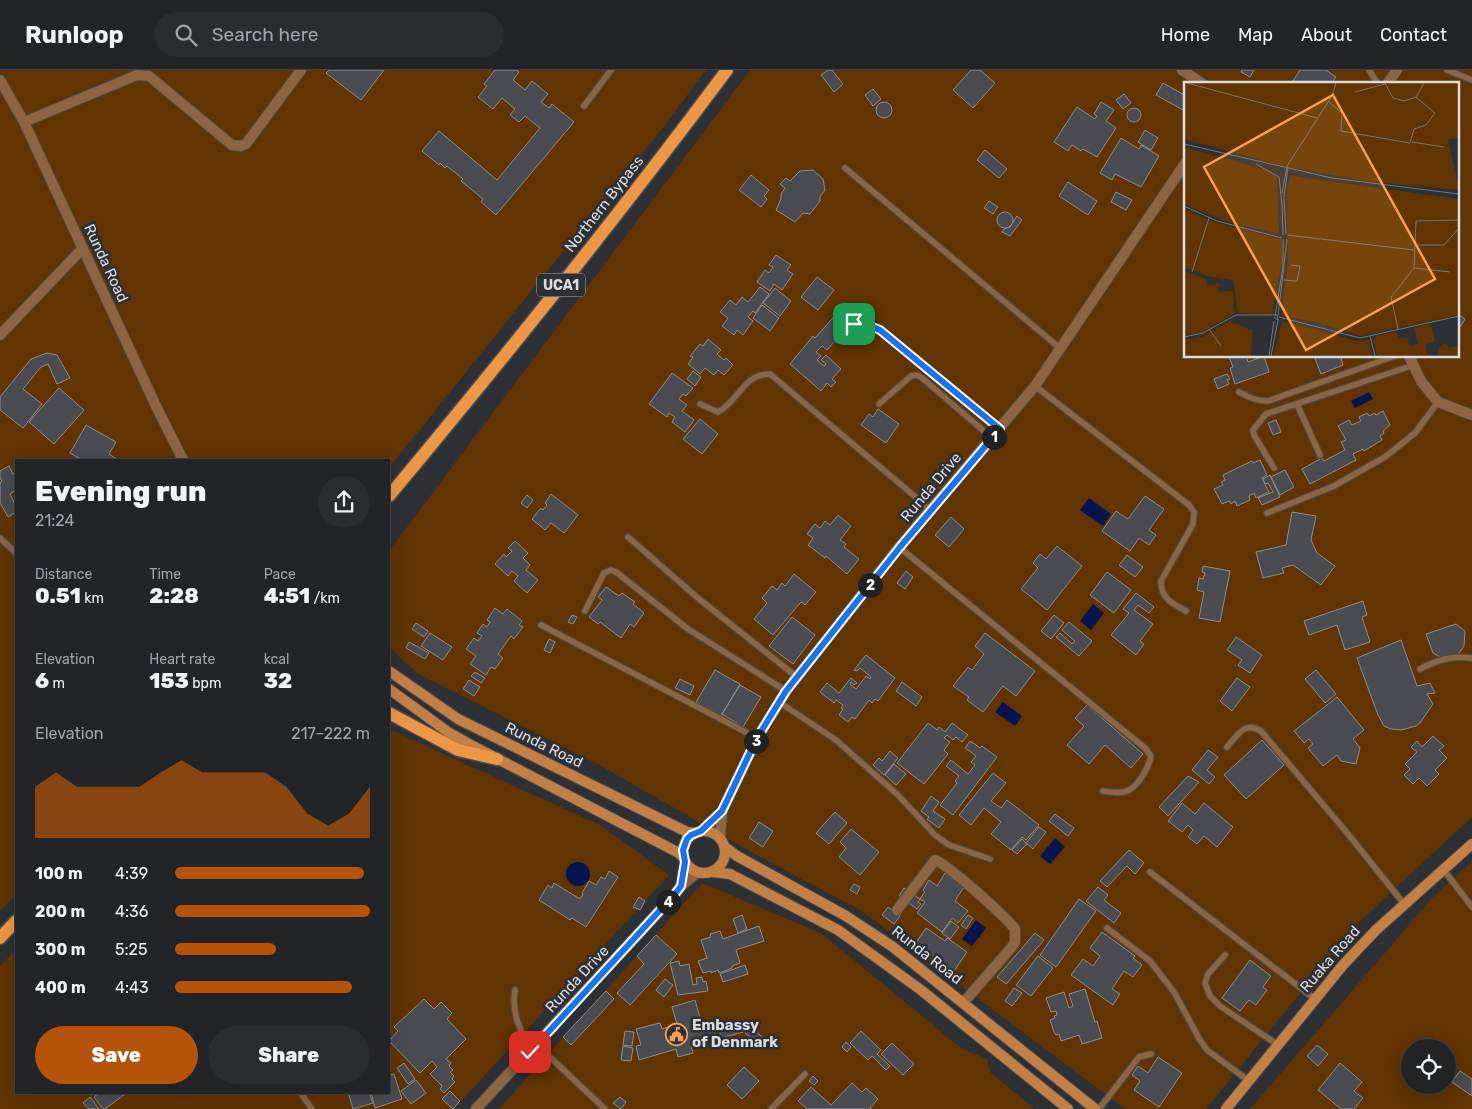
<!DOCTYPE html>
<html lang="en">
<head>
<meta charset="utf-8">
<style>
  body { margin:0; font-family:Rubik,sans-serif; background:#2a2c30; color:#f1f3f6; height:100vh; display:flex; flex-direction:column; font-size:19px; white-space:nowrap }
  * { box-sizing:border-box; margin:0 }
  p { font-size:16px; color:#a2a4a8 }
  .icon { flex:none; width:28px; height:28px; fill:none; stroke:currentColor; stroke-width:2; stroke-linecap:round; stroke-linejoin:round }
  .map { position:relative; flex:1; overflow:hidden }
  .panel { position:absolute; left:15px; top:389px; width:375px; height:635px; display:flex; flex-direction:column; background:#222428; border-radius:0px; box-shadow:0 5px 20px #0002,0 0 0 1px #3f4145 }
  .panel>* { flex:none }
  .fabs { position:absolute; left:1401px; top:969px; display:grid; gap:10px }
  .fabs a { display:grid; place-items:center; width:55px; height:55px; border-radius:50%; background:#222428; box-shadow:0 5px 20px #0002,0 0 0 1px #3f4145; font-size:25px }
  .pin { position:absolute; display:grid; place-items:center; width:42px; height:42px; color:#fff; margin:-21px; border-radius:10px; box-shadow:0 2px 8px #0006 }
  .km { position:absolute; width:25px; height:25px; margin:-12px; border-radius:50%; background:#222; color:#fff; font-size:14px; line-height:25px; text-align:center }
  .round { display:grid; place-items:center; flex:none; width:52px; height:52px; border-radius:26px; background:#2a2c30 }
  .headline { display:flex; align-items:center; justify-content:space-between; height:85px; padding:0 20px }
  h1 { font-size:28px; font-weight:800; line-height:38px }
  .figures { display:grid; grid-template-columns:repeat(3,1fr); gap:8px; height:85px; padding:5px 20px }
  .figures div { display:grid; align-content:center }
  .figures b { font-size:21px; font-weight:800 }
  .figures small { font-size:14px; font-weight:400 }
  .figures p { font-size:14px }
  .chart { height:140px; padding:10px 20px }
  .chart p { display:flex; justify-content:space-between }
  .chart svg { width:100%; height:90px; margin-top:5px; fill:#b45309; opacity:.7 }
  .primary-button { display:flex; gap:10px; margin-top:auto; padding:10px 20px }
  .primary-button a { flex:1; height:58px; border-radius:30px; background:#b45309; color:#fff; font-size:20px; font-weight:800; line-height:58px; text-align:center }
  .primary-button a+a { background:#2a2c30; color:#f1f3f6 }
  ul { padding:0 20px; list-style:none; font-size:16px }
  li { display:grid; grid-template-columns:80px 60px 1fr; align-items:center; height:38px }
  li i { height:12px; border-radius:6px; background:#b45309 }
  header { display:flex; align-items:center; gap:30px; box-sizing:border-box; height:70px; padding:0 25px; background:#222428; border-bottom:1px solid #3f4145 }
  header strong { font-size:24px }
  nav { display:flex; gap:28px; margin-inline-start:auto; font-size:18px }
  .search { width:350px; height:45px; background:#2a2c30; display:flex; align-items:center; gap:12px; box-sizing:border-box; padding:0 18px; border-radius:28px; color:#a2a4a8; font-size:19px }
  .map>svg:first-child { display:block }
</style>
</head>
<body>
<header>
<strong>Runloop</strong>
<div class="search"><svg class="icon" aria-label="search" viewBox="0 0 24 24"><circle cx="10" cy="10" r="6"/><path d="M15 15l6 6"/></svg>Search here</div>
<nav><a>Home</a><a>Map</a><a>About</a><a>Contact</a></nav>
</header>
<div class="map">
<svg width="1472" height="1039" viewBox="0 0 1472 1039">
  <rect width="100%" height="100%" fill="#2d3035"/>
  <path fill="#613401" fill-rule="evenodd" d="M0,0H706L662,59L389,398V390H16V824L0,841Z
    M750,0H1472V747L1354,857L1206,1039H1125L863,842L742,777L599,695L417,603L389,577V481ZM1186,14H1458V286H1186Z
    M389,659L600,755L669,805L454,1039H0V896L16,880V1022H389Z
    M1472,792V1039H1250L1433,827ZM1410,978H1448V1015H1410Z
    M702,813L821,863L961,978L987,989L990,1002L1035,1039H499Z"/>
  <path fill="#07154e" d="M1369,322L1373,329L1355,338L1351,331Z
    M1089,428L1111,444L1103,456L1080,440Z
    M1093,534L1104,543L1091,560L1080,551Z
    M1003,632L1022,646L1015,656L995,642Z
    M1055,768L1065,777L1050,794L1040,786Z
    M566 804a12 12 0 1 1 24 0a12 12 0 1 1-24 0Z
    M976,850L986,858L972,876L962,869Z"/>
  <path fill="#4a4c51" stroke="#8b8e94" d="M329,0H384L361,30L326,3Z
    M495,0H517L519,2L513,10L525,20L532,11L548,24L541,32L549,38L552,34L574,52L496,145L481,132L483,129L461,111L463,109L447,96L445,98L440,93L439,95L422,81L439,61L497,110L540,58L525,46L519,52L510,45L515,39L502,28L493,39L478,27L487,16L484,14Z
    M828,0H832L843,14L834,22L821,5Z
    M971,0H980L995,13L973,38L953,20Z
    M1242,0H1254L1250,7L1241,2Z
    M1300,0H1326L1336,7L1331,14H1291Z
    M1163,13L1186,26V36L1183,40L1156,25Z
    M873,19L881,29L873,36L865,25Z
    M1124,24L1131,33L1123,39L1116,30Z
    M876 40a8 8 0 1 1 16 0a8 8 0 1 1-16 0Z
    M1101,32L1114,40L1106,51L1116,58L1097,87L1083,79L1081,81L1072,75L1068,81L1054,72L1077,37L1095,49L1097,46L1094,44Z
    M1127 45a7 7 0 1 1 14 0a7 7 0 1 1-14 0Z
    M1145,60L1158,68L1151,80L1138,72Z
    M1121,68L1139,79L1141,75L1159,86L1141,117L1115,104L1112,110L1100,103Z
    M985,80L1007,99L999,108L977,90Z
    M813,100L823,109L825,120L820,127V131L810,144L803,143L795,152L776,140L781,129V124L785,118L780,114L786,108L790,111L800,101Z
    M751,105L769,120L764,126L767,129L761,137L739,120Z
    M1068,112L1097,131L1088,145L1059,126Z
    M1116,122L1132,130L1126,140L1111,132Z
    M989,131L998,137L993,144L984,138Z
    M997 150a8 8 0 1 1 16 0a8 8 0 1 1-16 0Z
    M1017,146L1022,150L1010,166L1002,162L1004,159L1010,157Z
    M776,185L791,195L787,200L793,204L782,220L774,214L770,221L757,212L765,200L769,203L773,197L769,195Z
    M817,207L834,220L818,240L801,227Z
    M760,217L769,224L755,243L753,241L748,247L753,251L743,265L737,260L734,265L722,256L728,248L720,242L730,230L736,235L742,227L748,232Z
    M775,218L791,231L780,246L763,233Z
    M846,233L859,243L827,280L822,276L816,282L821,286L817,290L824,296L826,294L821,290L826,285L841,299L832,309L836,312L831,317L827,313L821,321L790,294L813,266L815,268Z
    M762,235L779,248L770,261L753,248Z
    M1458,244L1465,249L1460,257L1458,256Z
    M708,269L721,280L717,284L724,290L726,288L733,295L724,305L718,300L714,305L705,298L700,304L688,294L693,287L690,286L700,274L703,276Z
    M47,283L57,285L70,308L57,314L48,294L41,297L23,319L42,334L23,358L0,340V327L31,289Z
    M1233,286H1246L1248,292L1264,286L1269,302L1235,314L1230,298L1233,297L1229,287Z
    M1314,286H1345L1341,288L1343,295L1321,304Z
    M693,301L701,307L695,316L687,309Z
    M672,303L693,318L686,326L683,324L679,329L687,335L682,341L694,350L685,362L672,352L675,347L669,343L667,347L649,334Z
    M1227,304L1230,309L1227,310L1229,314L1218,319L1214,309Z
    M59,318L84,340L54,374L29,352Z
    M878,339L899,354L886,373L861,355L869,344L873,347Z
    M1383,341L1390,355L1383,361L1384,363L1380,366L1382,370L1364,381L1363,379L1353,384L1356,390L1310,414L1302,399L1322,388L1324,391L1345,380L1341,372L1346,370L1338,356L1349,350L1352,355L1361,351L1359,347L1367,343L1369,346L1375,343L1376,345Z
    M700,349L718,364L702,384L683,369Z
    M1276,350L1281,362L1273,365L1268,353Z
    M86,355L116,372L109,384L118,390H82L70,383Z
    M1260,390L1267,405L1262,408L1269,422L1256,428L1254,423L1249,426L1250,430L1237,436L1235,431L1231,434L1229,431L1222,434L1214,419L1223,415L1221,412L1225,410L1223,405L1252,391L1253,393Z
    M9,396L13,404L16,402V420L10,424L16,436V442L8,447L0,433V413L2,411L0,408V401Z
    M1285,400L1294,417L1280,425L1271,407Z
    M1270,405L1280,427L1262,435L1258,428L1273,422L1268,413L1265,414L1263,409Z
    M551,424L578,445L564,463L551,453L545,460L532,449L541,438L543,440L547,435L545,433Z
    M527,425L533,430L527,438L521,433Z
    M1145,426L1164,439L1149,460L1156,465L1149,475L1139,468L1130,481L1102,461L1116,441L1128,449Z
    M1292,442L1316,446L1311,470L1317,483L1335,496L1321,515L1293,495L1282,498L1284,503L1263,508L1256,482L1286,475Z
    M838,445L851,456L840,470L846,474L844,477L859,489L847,504L826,486L825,488L808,475L813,468L807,464L815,454L820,458L825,451L830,455Z
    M951,447L964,459L949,477L935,465Z
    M515,471L528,483L523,488L530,495L526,500L538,510L527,523L514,511L518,506L512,501L508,506L495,494L504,484L506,487L512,481L508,478Z
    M1057,476L1082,496L1047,540L1021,519L1038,498L1033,493L1040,484L1046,489Z
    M1127,485L1143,497L1135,507L1119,495Z
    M1203,496L1230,501L1220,552L1199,548L1204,522L1197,520L1199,508L1203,509L1205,503L1202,502Z
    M906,501L913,507L905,519L897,513Z
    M1107,502L1131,520L1114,543L1090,525Z
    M794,504L816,522L805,535L801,532L773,565L754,549L767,533L762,528L772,516L777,520L782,513L785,516Z
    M606,517L619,526L622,523L635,532L633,534L644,543L634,557L630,554L621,568L600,552L598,554L589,547L602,530L598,527Z
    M1136,523L1154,537L1149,543L1138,535L1134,540L1153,554L1140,571L1144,574L1136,585L1111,565L1129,543L1123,539Z
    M1363,531L1367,545L1362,547L1370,572L1345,580L1337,555L1309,565L1304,551Z
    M495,538L503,544L507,539L522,551L519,555L523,557L514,569L511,566L498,584L503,588L495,599L491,597L486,605L470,594L476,586L466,579L474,568L478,571L482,566L477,563L483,554L487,557L490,552L487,550Z
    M572,545L577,547L573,554L568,552Z
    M1054,545L1064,553L1051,569L1041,561Z
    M792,547L815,565L793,594L769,576Z
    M1069,552L1092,571L1079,586L1056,567L1060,563L1072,574L1075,571L1062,560Z
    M416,553L428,561L424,567L412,559Z
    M1456,554L1465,561L1464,576L1456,587L1443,589L1433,583L1426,564Z
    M430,563L452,577L443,590L421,576Z
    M985,563L1035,601L1016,626L1003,616L983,642L967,630L969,627L953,616L968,597L972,600L984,584L975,576Z
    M1236,567L1262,585L1250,603L1238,595L1242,590L1227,580Z
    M549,569L555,572L550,583L544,580Z
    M1401,570L1417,616L1430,613L1435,623L1427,624L1433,634L1420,653L1416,656L1401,660L1391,659L1384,656L1378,645L1357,588Z
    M409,572L429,583L425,589L406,578Z
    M866,585L895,608L878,631L875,629L872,633L869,630L855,649L852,647L848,652L839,645L843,639L841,638L843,635L836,630L834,633L820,622L827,613L839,623L851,608L857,613L854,615L851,612L850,614L856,619L866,606L870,609L871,607L860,598L857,601L854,600Z
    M715,600L740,614L721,646L696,632Z
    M1316,600L1336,624L1325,633L1305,609Z
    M475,602L485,608L481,613L471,606Z
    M1237,608L1250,617L1232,641L1220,631Z
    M680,609L694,616L690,625L675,618Z
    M469,610L480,617L474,626L463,619Z
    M902,612L922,627L916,636L896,621Z
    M740,615L761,627L743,657L722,644Z
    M1337,627L1364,660L1353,669L1360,678L1356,694L1341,691L1337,685L1323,696L1308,678L1313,674L1309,669L1304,673L1294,661Z
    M1087,635L1143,684L1131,698L1105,675L1089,694L1067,675L1084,656L1075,648Z
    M928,653L937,660L939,657L945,662L952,653L968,665L962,672L956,667L953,670L947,665L944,668L950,672L944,680L948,684L924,714L897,693Z
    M1433,666L1444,676L1439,680L1447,688L1435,700L1439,704L1427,716L1419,708L1413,714L1404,705L1410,699L1405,694L1417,682L1411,677L1417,671L1422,677Z
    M1262,670L1284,695L1246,729L1224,705Z
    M970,671L980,678L982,676L997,687L953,745L940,735L957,713L955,711L959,706L946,696L951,690L968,704L975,695L971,692L976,686L965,678Z
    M1208,680L1218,687L1207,700L1215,707L1209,714L1192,700Z
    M890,681L898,688L884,705L873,695L879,688L882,691Z
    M894,694L906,704L896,715L885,705Z
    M993,703L1006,713L991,731L1001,738L1007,730L1039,755L1026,770L1022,767L1011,780L991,764L1001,752L984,738L971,755L959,745Z
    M1188,706L1199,712L1168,746L1159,737Z
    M931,726L939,732L933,741L945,749L939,758L927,749L929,747L921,741Z
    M1182,733L1195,744L1204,733L1233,757L1217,777L1204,766L1197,774L1188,767L1193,760L1188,755L1182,762L1168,751Z
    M835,742L847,753L829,774L816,763Z
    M1055,744L1074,758L1068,766L1049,751Z
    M759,752L773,761L763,777L749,768Z
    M1039,757L1046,762L1033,779L1026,773Z
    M851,759L879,782L860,805L839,787L846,778L840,772Z
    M1022,769L1027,774L1017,784L1012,780Z
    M1129,780L1144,793L1135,804L1127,796L1107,817L1100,811Z
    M609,801L618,807L586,857L572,848L570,850L539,830L548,815L552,818L554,813L580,829L583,824L582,823L589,811L596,815L601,807L605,809Z
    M945,803L964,817L955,831L968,841L958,853L952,848L942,862L917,843L925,832L920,829L925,822L923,820L929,810L937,816Z
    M854,814L860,817L857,824L850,820Z
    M1098,817L1108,825L1104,830L1121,843L1114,853L1086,831Z
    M904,818L920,829L918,832L921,834L917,839L899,826Z
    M639,827L645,831L640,840L633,837Z
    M1079,829L1096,841L1056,897L1040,885Z
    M888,837L900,846L894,854L882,845Z
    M742,845L747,859L738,863L733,849Z
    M968,845L973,848L966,859L961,855Z
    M951,851L959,857L950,869L942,863Z
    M759,856L764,871L736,880L740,893L732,896V898L719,903L718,900L711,903V901L703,903L698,891L707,888L701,870L711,867L710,864L720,861L723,869Z
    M926,858L945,871L947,868L967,882L954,901L915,874Z
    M1102,862L1135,886L1133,888L1142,895L1133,907L1124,901L1112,919L1120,924L1113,935L1071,905L1083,889L1093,896L1100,886L1090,878Z
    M1035,863L1044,870L1006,914L997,907Z
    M656,865L677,884L630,935L617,923L644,894L637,886Z
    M1038,886L1053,898L1031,926L1016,915Z
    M1250,890L1271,906L1263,917L1267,920L1256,935L1249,930L1240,941L1222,928Z
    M679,891L680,896L689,894L693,915L697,914L696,908L702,907L703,912L706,911L708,921L678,925L670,893Z
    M745,895L748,904L723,912L720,904Z
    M665,909L673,915L664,927L656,920Z
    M1014,918L1022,923L1012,936L1005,931Z
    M1085,919L1095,952L1097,951L1102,968L1082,974L1079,965L1061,971L1059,964L1056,965L1054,962L1050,950L1055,948L1054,946L1057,945L1056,941L1051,942L1046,928L1064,922L1069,938L1073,936L1069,924Z
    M606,921L614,929L571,975L563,967Z
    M424,929L434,939L441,932L452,943L447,949L466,969L446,989L451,993L449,996L453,1000L450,1002L454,1006L452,1009L455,1012L444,1023L440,1019L442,1016L430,1004L437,997L432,991L420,1003L389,971L398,961L394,957Z
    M695,930L702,955L712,952L716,969L691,976L693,983L678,987L676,979L639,990L636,976L641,975L636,959L660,953L662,959L677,954L672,937Z
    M740,953L743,962L721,968L719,958Z
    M750,957L770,973L765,979L745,963Z
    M625,961L634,962L632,976L623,975Z
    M861,961L881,980L877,984L890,996L886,1000L872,986L868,990L850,973Z
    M846,972L851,977L847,982L842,977Z
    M892,973L914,994L903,1005L881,984Z
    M1317,975L1328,984L1318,996L1307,986Z
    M623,976L633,978L631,991L621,990Z
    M1158,987L1182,1003L1159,1037L1134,1020L1140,1011L1132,1005L1138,996L1148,1003Z
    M404,993L415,1009L408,1014L397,998Z
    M1340,993L1362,1012L1354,1021L1363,1028L1354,1039H1341L1318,1020Z
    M744,997L759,1011L742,1029L727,1015Z
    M1460,1001L1472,1009V1026L1452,1012Z
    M394,1004L402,1029L375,1038L371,1022H389V1005Z
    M813,1006L818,1011L814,1015L809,1011Z
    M416,1010L426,1023L411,1034L401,1021Z
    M852,1013L862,1022L866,1018L878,1029L870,1038L871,1039H807L798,1031L811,1017L831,1035Z
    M450,1021L460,1031L453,1039L442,1029Z
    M100,1022H122L124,1025L105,1039H103L94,1027Z
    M348,1022H369L373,1033L353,1039Z
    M90,1027L99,1039H89L83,1033Z
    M620,1027L626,1032L621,1039L613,1033Z"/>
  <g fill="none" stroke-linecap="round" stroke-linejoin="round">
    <defs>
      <path id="lane" d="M1369,0L1378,14
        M1447,0L1472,10
        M584,36L611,0
        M845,98L1061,279
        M837,270C852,253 859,249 880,261L1000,359
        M1035,316L1189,435L1194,442L1193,454L1161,511C1161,529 1172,533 1186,541
        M1239,322C1249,328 1257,331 1268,331L1395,286
        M700,334L718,342C739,331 743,304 770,304L931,440
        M879,334L911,306L917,305L922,308L992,368
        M1297,334L1320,385
        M1274,398L1254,365L1253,360L1266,344L1414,295
        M1267,443L1334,416L1385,387L1415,363L1438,332
        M628,467L699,529L797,607
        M0,468L16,483
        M899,477L1145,678L1151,686C1149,697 1138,717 1127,721C1120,724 1110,722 1103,721
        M585,541L604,503L611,500L616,502L688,559L786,621
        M541,555L757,668
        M1420,599C1437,590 1452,585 1472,588
        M779,632L836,670L898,725L935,765L949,775L990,789
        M1227,677C1238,665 1244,651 1261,661L1348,764L1404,834
        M1443,799L1472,837
        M1150,802L1315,929
        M1107,858L1150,891L1174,922L1200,970L1207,980L1249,1011
        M1225,885L1208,904L1205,913L1210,926L1220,936L1278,975
        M515,920C511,944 521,960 530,982
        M537,975L605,1039
        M300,1022L312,1039
        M771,1039L805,1004
        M1099,1039L1139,987L1151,984"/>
      <path id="street" d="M1182,0L1203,14
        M0,10L24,52L156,336L183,390
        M1387,14L1397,0
        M24,52L137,5L149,6L232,75L240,76L246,74L301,0
        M0,265L83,178
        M1409,286L1421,311L1438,332L1472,345
        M701,761L722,741L757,668L786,621L899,477L1035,316L1186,92
        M720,768L722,741
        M681,816L698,802
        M897,840L935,790C946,793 1006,847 1015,859V872L1011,878L963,933
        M476,1039L675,824L681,816L685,792"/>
      <path id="secondary" d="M389,601L458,649L687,762L694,763
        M389,619L448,662L471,675L679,783L683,787
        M683 782a21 21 0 1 1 42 0a21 21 0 1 1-42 0Z
        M725,777L737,786L846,846L893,877L1095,1039
        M712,802L730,804L838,860L921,920L1068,1039
        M1226,1039L1343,895L1376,860L1472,774"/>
      <path id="primary" d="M389,426C505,287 619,145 727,0
        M389,643L458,680L497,689
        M0,868L16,851"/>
    </defs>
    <use href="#lane" stroke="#494c50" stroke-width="8"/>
    <use href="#street" stroke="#494c50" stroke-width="12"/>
    <use href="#secondary" stroke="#494c50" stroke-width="12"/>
    <use href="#primary" stroke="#494c50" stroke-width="15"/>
    <use href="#lane" stroke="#8f6440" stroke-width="5.5"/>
    <use href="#street" stroke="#8f6440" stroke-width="10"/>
    <use href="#secondary" stroke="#c48044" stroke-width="10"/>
    <use href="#primary" stroke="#ed9645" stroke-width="12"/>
  </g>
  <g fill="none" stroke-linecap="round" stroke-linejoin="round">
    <defs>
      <path id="route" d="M530,982L675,824L681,816L685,792L683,780L687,769L691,765L701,761L722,741L757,668L786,621L900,477L1000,359L880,260L863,253L854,254"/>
    </defs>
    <use href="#route" stroke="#fff" stroke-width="10"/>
    <use href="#route" stroke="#1a73e8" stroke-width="6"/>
  </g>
  <defs>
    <symbol id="civic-ring" viewBox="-11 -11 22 22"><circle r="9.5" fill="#2d3035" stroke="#f99f4d" stroke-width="1.5"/><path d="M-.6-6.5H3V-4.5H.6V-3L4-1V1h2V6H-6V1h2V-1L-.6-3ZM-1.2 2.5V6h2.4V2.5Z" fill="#f99f4d"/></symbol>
  </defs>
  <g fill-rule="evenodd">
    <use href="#civic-ring" x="664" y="952" width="25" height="25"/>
  </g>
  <g text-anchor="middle" stroke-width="5" stroke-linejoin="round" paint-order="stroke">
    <rect fill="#2d3035" stroke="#a7a9ad" stroke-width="1" x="537" y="203.5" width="48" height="23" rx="4"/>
    <g font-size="14" font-weight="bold" fill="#dbdde0">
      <text x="561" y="220">UCA1</text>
    </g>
    <g font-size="15" fill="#dbdde0" stroke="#2d3035">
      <text transform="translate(604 134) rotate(-52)" y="5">Northern Bypass</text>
      <text transform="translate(106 193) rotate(65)" y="5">Runda Road</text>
      <text transform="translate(931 417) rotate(-50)" y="5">Runda Drive</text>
      <text transform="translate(544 675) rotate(26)" y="5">Runda Road</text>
      <text transform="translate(927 885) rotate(38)" y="5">Runda Road</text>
      <text transform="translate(1330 889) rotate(-49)" y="5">Ruaka Road</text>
      <text transform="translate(577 909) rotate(-47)" y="5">Runda Drive</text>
    </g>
    <g font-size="15" font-weight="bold" fill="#dbdde0" stroke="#2d3035" text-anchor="start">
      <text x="692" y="960">Embassy<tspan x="692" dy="17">of Denmark</tspan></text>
    </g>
  </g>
  <g transform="translate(1184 12)">
    <rect width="275" height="275" fill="#2d3035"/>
    <path d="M0,1H275V56L264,57L275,108L188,100L98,84L0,57ZM0,65L86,89L93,95L95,152L40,139L0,122ZM107,94L275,117V233L175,254L136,241L97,234L104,179L103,107ZM0,126L27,139L97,157L99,175L88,233L54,231L49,198L23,194L0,185ZM0,189L22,197L23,202L31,203L33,200L37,203L33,206L34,210L49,209L50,232L20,250L0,254ZM46,239L69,249L67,274H0V258L18,255ZM98,239L174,259L185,257L188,274H89ZM247,242L251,260L242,262L243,272L250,274H193L189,258L192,254L213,250L215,256H224L225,264L234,262L230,246ZM261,261L265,266L275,264V274H254V267Z" fill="#613401"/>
    <path fill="none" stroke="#737579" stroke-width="1" d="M3,1L133,36M201,1L209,16L220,19L232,15L240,1M171,10L201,2M145,20L158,31L157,49L226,61L230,47L242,43L251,31L232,15M228,60L260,65M0,62L148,96L275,112M72,82L95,95L98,123M98,111L103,84L148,14L152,1M98,122L99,153M0,124L33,139L98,156M102,152L100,115L104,85M103,153L230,168M231,163H260L275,146M230,186L266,190M8,190L25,136M100,198L113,199L116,184L107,183M91,234L99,185V157M94,234L103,157M95,235L176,256L275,234M25,247L37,264M214,247L207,215L230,186L232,139L275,138M186,254L191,274M0,255L19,251L52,233H93L94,238L90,235M85,274L90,239M87,274L94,238"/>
    <path fill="#f99f4d" fill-opacity="0.15" stroke="#f99f4d" stroke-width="2.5" d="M149,13L251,197L122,268L20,85Z"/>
    <rect width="275" height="275" fill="none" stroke="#dbdde0" stroke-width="2.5"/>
  </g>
</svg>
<div class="fabs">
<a><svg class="icon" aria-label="locate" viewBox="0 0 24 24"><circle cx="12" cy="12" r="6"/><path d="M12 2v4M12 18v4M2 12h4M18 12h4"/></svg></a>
</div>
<div class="pin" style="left:854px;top:254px;background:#1e9e55"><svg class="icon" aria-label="arrive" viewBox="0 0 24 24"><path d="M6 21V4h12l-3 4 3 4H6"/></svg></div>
<div class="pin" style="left:530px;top:982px;background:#d93025"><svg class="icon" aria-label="check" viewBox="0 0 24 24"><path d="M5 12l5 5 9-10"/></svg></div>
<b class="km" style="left:994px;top:367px">1</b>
<b class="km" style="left:870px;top:515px">2</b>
<b class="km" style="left:756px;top:671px">3</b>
<b class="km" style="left:668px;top:832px">4</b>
<section class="panel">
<div class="headline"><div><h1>Evening run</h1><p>21:24</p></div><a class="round"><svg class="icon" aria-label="share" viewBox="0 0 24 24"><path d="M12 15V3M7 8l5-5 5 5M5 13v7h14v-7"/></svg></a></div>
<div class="figures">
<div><p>Distance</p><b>0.51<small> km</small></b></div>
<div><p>Time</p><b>2:28</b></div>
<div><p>Pace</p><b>4:51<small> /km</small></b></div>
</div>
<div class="figures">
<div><p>Elevation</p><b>6<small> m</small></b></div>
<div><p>Heart rate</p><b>153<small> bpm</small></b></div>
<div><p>kcal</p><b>32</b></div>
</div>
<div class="chart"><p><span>Elevation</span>217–222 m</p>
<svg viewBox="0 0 160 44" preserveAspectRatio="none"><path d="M0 44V19L10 12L20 19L30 19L40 19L50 19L60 12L70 6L80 12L90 12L100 12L110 12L120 19L130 32L140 38L150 32L160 19V44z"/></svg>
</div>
<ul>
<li><b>100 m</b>4:39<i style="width:97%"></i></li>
<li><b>200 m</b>4:36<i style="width:100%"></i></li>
<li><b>300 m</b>5:25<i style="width:52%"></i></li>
<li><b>400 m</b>4:43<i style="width:91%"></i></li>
</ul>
<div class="primary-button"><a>Save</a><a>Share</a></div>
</section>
</div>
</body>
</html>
